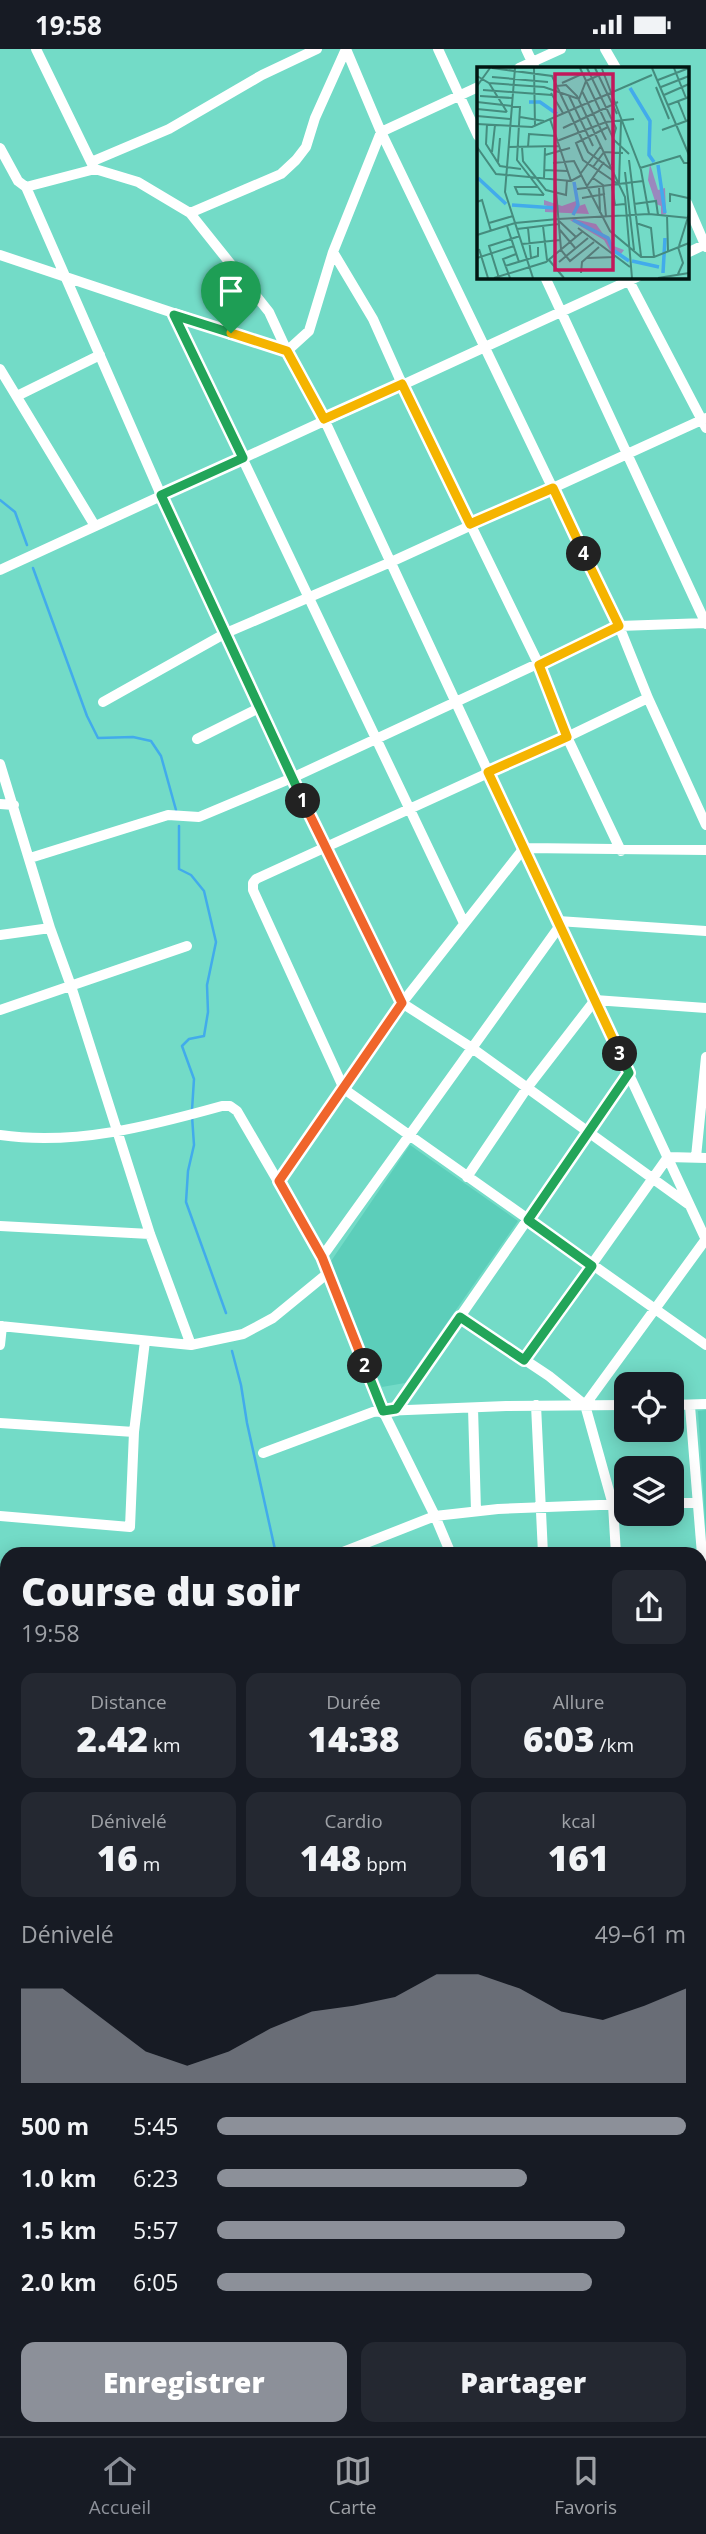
<!DOCTYPE html>
<html lang="fr">
<head>
<meta charset="utf-8">
<style>
  body { margin:0; font-family:"Open Sans",sans-serif; background:#242831; color:#f1f3f6; height:100vh; display:flex; flex-direction:column; font-size:26px; white-space:nowrap }
  * { box-sizing:border-box; margin:0 }
  p { font-size:23px; color:#9ea1a6 }
  .icon { flex:none; width:38px; height:38px; fill:none; stroke:currentColor; stroke-width:2; stroke-linecap:round; stroke-linejoin:round }
  .map { position:relative; flex:1; overflow:hidden }
  .panel { position:absolute; left:0px; top:1498px; width:707px; height:889px; display:flex; flex-direction:column; background:#171b24; border-radius:21px 21px 0 0; box-shadow:0 4px 18px #0003 }
  .panel>* { flex:none }
  .tools { position:absolute; left:614px; top:1323px; display:grid; gap:14px }
  .tools a { display:grid; place-items:center; width:70px; height:70px; border-radius:14px; background:#171b24; box-shadow:0 4px 18px #0003; font-size:35px }
  .pin { position:absolute; display:grid; place-items:center; width:60px; height:60px; color:#fff; margin:-72px -30px; border-radius:50% 50% 50% 0; rotate:-45deg; box-shadow:0 0 7px #0007 }
  .pin .icon { rotate:45deg }
  .km { position:absolute; width:35px; height:35px; margin:-18px; border-radius:50%; background:#222; color:#fff; font-size:19px; line-height:35px; text-align:center }
  .round { display:grid; place-items:center; flex:none; width:74px; height:74px; border-radius:14px; background:#242831 }
  .headline { display:flex; align-items:center; justify-content:space-between; height:119px; padding:0 21px }
  h1 { font-size:38px; font-weight:800; line-height:52px }
  .figures { display:grid; grid-template-columns:repeat(3,1fr); gap:10px; height:119px; padding:7px 21px }
  .figures div { display:grid; align-content:center; border-radius:14px; background:#242831; text-align:center }
  .figures b { font-size:35px; font-weight:800 }
  .figures small { font-size:19px; font-weight:400 }
  .figures p { font-size:19px }
  .chart { height:196px; padding:14px 21px }
  .chart p { display:flex; justify-content:space-between }
  .chart svg { width:100%; height:126px; margin-top:7px; fill:#8c9099; opacity:.7 }
  .action { display:flex; gap:14px; margin-top:auto; padding:14px 21px }
  .action a { flex:1; height:80px; border-radius:14px; background:#8c9099; color:#fff; font-size:28px; font-weight:800; line-height:80px; text-align:center }
  .action a+a { background:#242831; color:#f1f3f6 }
  ul { padding:0 21px; list-style:none; font-size:23px }
  li { display:grid; grid-template-columns:112px 84px 1fr; align-items:center; height:52px }
  li i { height:18px; border-radius:9px; background:#8c9099 }
  .status { display:flex; justify-content:space-between; align-items:center; height:49px; padding:0 35px; background:#171b24; direction:ltr }
  .status svg { height:19px; fill:currentColor }
  .tab-bar { display:flex; justify-content:space-around; align-items:center; height:98px; border-top:2px solid #363941; background:#171b24; font-size:19px; color:#9ea1a6 }
  .tab-bar a { display:grid; justify-items:center; gap:4px }
  .tab-bar .active { color:#8c9099 }
  .map>svg:first-child { display:block }
</style>
</head>
<body>
<div class="status"><b>19:58</b><svg viewBox="0 0 49 12"><path d="M0 12V9h3v3zM5 12V6h3v6zM10 12V3h3v9zM15 12V0h3v12zM26 1h20v11H26zM47 4h2v5h-2z"/></svg></div>
<div class="map">
<svg width="706" height="2387" viewBox="0 0 706 2387">
  <rect width="100%" height="100%" fill="#73dbc7"/>
  <path fill="#5cceba" d="M410,1096L518,1172L405,1334L382,1338L327,1218Z
    M706,1361V1484L698,1362Z
    M706,2251V2387H376L375,2380H700V2252Z"/>
  <path fill="#9a88be" d="M0,1604L7,1608V1660L0,1661Z
    M706,2072V2211L700,2207V2079Z"/>
  <g fill="none" stroke-linecap="round" stroke-linejoin="round">
    <path stroke="#42abeb" stroke-width="2.5" d="M0,451L15,463L27,496
      M33,519L87,667L98,689L133,688L151,692L161,707L176,761
      M179,777V820L191,826L204,842L216,893L207,936L208,963L204,987L189,990L182,997L194,1030L192,1061
      M192,1067L194,1096L188,1122L186,1153L226,1264
      M232,1302L241,1336L247,1374L276,1505
      M0,1629L7,1631
      M700,2102L706,2107"/>
    <path stroke="#fff" stroke-width="10" d="M36,0L93,117
      M346,0L381,83L619,577L648,649L706,776
      M438,0L478,87
      M526,0L534,17
      M605,0L616,19
      M519,19L561,0
      M0,99L18,132L26,138L161,446L259,659L402,954L472,999L688,1155
      M91,113L169,80L262,26L317,0
      M26,138L95,120L138,133L190,164L269,263L287,302L324,370L706,1191
      M687,154L706,198
      M190,164L281,125L296,111L306,98L315,69L346,0
      M333,203L373,270L402,335L539,616L567,688L621,802
      M687,204L706,195
      M0,206L287,302L309,282L333,203L381,83L478,38
      M545,228L706,575
      M627,228L706,379
      M174,266L464,874
      M0,320L95,477
      M17,347L100,306
      M0,521C212,422 425,326 637,228
      M648,649L567,688L256,830L253,834V841L344,1040L706,1296
      M103,653L226,584L391,513L706,369
      M197,690L259,659
      M0,715L50,879L71,937L150,1185L191,1296
      M0,755L14,756
      M30,809L168,766L199,768L292,729L619,577L706,574
      M558,872L706,882
      M0,886L50,879
      M0,961L187,897
      M0,1086C75,1097 150,1077 222,1057H230L237,1062L322,1208L383,1362L435,1467L451,1505
      M696,1108L706,1008
      M467,1128L527,1039L595,951L706,959
      M280,1132L402,954L524,799L706,801
      M0,1177L150,1185
      M322,1208L559,878
      M460,1268L549,1327L585,1356L613,1456L616,1505
      M0,1277L191,1296L243,1285L273,1269L328,1224
      M0,1296L2,1277
      M524,1311L668,1108L706,1109
      M536,1356L543,1505
      M585,1356L706,1190
      M672,1356L706,1355
      M690,1357L706,1555
      M473,1359L476,1462
      M396,1360L629,1024
      M0,1374L134,1383
      M263,1404L373,1363L383,1362L506,1357L626,1356
      M672,1454H697
      M0,1467L130,1478L134,1383L145,1292
      M338,1505L435,1467L498,1460L626,1455
      M0,1525L7,1534
      M700,1726L706,1725
      M0,1769L7,1768
      M0,1832L7,1831
      M700,1839L706,1838
      M0,1927L7,1926
      M700,1932L706,1937
      M0,2022L7,2021
      M0,2200L7,2195
      M700,2210L706,2214
      M700,2248L706,2246
      M0,2349L7,2357
      M27,2380L33,2387
      M317,2387L318,2380"/>
  </g>
  <g fill="none" stroke-linecap="round" stroke-linejoin="round">
    <defs>
      <path id="split-1" d="M231,284L174,266L243,409L161,446L303,752"/>
      <path id="split-2" d="M303,752L402,954L279,1132L322,1208L365,1317"/>
      <path id="split-3" d="M365,1317L383,1362L396,1360L460,1268L524,1311L592,1217L528,1171L629,1024L620,1005"/>
      <path id="split-4" d="M584,505L619,577L539,616L567,688L488,723L620,1005"/>
      <path id="split-5" d="M231,284L287,302L324,370L402,335L470,475L553,439L584,505"/>
    </defs>
    <use href="#split-1" stroke="#fff" stroke-width="14"/>
    <use href="#split-2" stroke="#fff" stroke-width="14"/>
    <use href="#split-3" stroke="#fff" stroke-width="14"/>
    <use href="#split-4" stroke="#fff" stroke-width="14"/>
    <use href="#split-5" stroke="#fff" stroke-width="14"/>
    <use href="#split-1" stroke="#22a559" stroke-width="9"/>
    <use href="#split-2" stroke="#f0652b" stroke-width="9"/>
    <use href="#split-3" stroke="#22a559" stroke-width="9"/>
    <use href="#split-4" stroke="#f5b400" stroke-width="9"/>
    <use href="#split-5" stroke="#f5b400" stroke-width="9"/>
  </g>
  <g transform="translate(477 18)">
    <rect width="212" height="212" fill="#73dbc7"/>
    <path d="M173,97L181,123L188,121L189,147L184,148V139L179,137L171,113ZM67,133L85,139L99,134L102,139L108,137L112,147L68,145V140H74L67,138ZM97,152L119,157L134,178L147,183L144,187L152,194L139,186L136,189L127,173L93,153Z" fill="#9a88be"/>
    <path fill="none" stroke="#42abeb" stroke-width="3.5" d="M153,21L173,54L172,88L177,95M52,35H63L80,47M181,98L188,146M1,111L29,137M35,138L78,141M96,148L101,138L97,115M96,153L131,171L136,183L152,194M155,194L182,200M186,206L188,171"/>
    <path fill="none" stroke="#458c7e" stroke-width="2" d="M15,1L75,9L111,85L134,102M38,1L28,125L56,211M57,1L58,59M103,1L137,73L152,87M110,1L139,61L136,71M118,1L140,47M175,1L212,88M197,1L209,31M125,2L164,103L172,147M0,9L12,16L67,20L102,32L109,14L127,6M15,10L71,15M181,13L212,1M12,16L30,45M85,16L105,7M0,19L13,1M80,19L89,18L100,29L148,130L155,211M179,20L192,52M184,20L212,9M6,23L75,28M105,24L129,73M74,26L86,46M187,28L212,17M3,29L35,31M92,29L116,79M201,34L209,54M0,35L43,40L40,93L67,128M191,38L212,30M0,42L30,45M0,49L33,52M43,50L67,54M73,52L94,114M0,57L55,60L175,8M10,57L9,77L23,99L44,102M131,60L99,76L106,93L141,117M86,61L141,35M185,63L212,53M80,74L129,55L157,52M0,80L19,107L94,114L105,108M31,80L82,79M45,80L46,94L69,123L89,128L90,113M51,80L52,67L79,69M15,85L18,58M68,88L93,81M152,93L164,189M21,95L23,71M76,96L97,94L133,164L164,190H177L212,176M135,98L137,74M116,100L127,85L146,86M163,101L203,89L207,96H212M67,103L90,104M148,105L157,183M104,106L124,79M67,111L68,81M116,111L126,118L129,149M78,112L84,182M142,117L144,54M110,119L127,95M122,119L123,146M135,119L138,138L148,137M61,120H38L41,127L67,128M100,122L166,114M105,131L128,127M0,135L5,133L14,164M193,135V127L211,131M157,137L179,134L181,148M190,148L191,184M82,154L99,170M12,156L36,149M159,156L174,161L177,190M30,159L42,195M66,159L70,193M51,161L54,191M101,161L153,200M40,162L81,157M83,163L99,182M0,168L38,156L81,152L172,147L212,151M45,177L83,173M202,179L212,147M2,182L11,211M84,183L93,194L117,175M0,191L37,179M110,191L138,190M72,193L87,211M82,195L111,171M28,199L61,189V180M104,206L105,195L122,180M201,207L206,196L201,180M17,211L69,195L105,165M22,211L12,179L43,169M33,211L26,192L39,187M181,211L212,206"/>
    <path fill="#c2185b" fill-opacity="0.15" stroke="#c2185b" stroke-width="3.5" d="M78,7H136V203H78Z"/>
    <rect width="212" height="212" fill="none" stroke="#011511" stroke-width="3.5"/>
  </g>
</svg>
<div class="tools">
<a><svg class="icon" aria-label="locate" viewBox="0 0 24 24"><circle cx="12" cy="12" r="6"/><path d="M12 2v4M12 18v4M2 12h4M18 12h4"/></svg></a>
<a><svg class="icon" aria-label="layers" viewBox="0 0 24 24"><path d="M12 4l9 5-9 5-9-5zM3 14l9 5 9-5"/></svg></a>
</div>
<div class="pin" style="left:231px;top:284px;background:#1e9e55"><svg class="icon" aria-label="arrive" viewBox="0 0 24 24"><path d="M6 21V4h12l-3 4 3 4H6"/></svg></div>
<b class="km" style="left:303px;top:752px">1</b>
<b class="km" style="left:365px;top:1317px">2</b>
<b class="km" style="left:620px;top:1005px">3</b>
<b class="km" style="left:584px;top:505px">4</b>
<section class="panel">
<div class="headline"><div><h1>Course du soir</h1><p>19:58</p></div><a class="round"><svg class="icon" aria-label="share" viewBox="0 0 24 24"><path d="M12 15V3M7 8l5-5 5 5M5 13v7h14v-7"/></svg></a></div>
<div class="figures">
<div><p>Distance</p><b>2.42<small> km</small></b></div>
<div><p>Durée</p><b>14:38</b></div>
<div><p>Allure</p><b>6:03<small> /km</small></b></div>
</div>
<div class="figures">
<div><p>Dénivelé</p><b>16<small> m</small></b></div>
<div><p>Cardio</p><b>148<small> bpm</small></b></div>
<div><p>kcal</p><b>161</b></div>
</div>
<div class="chart"><p><span>Dénivelé</span>49–61 m</p>
<svg viewBox="0 0 160 44" preserveAspectRatio="none"><path d="M0 44V11L10 11L20 22L30 33L40 38L50 33L60 25L70 19L80 17L90 14L100 6L110 6L120 11L130 19L140 22L150 17L160 11V44z"/></svg>
</div>
<ul>
<li><b>500 m</b>5:45<i style="width:100%"></i></li>
<li><b>1.0 km</b>6:23<i style="width:66%"></i></li>
<li><b>1.5 km</b>5:57<i style="width:87%"></i></li>
<li><b>2.0 km</b>6:05<i style="width:80%"></i></li>
</ul>
<div class="action"><a>Enregistrer</a><a>Partager</a></div>
</section>
</div>
<nav class="tab-bar">
<a class="active"><svg class="icon" aria-label="home" viewBox="0 0 24 24"><path d="M3 11l9-7 9 7M6 9v11h12V9"/></svg>Accueil</a>
<a><svg class="icon" aria-label="map" viewBox="0 0 24 24"><path d="M3 6l6-2 6 2 6-2v14l-6 2-6-2-6 2zM9 4v14M15 6v14"/></svg>Carte</a>
<a><svg class="icon" aria-label="saved" viewBox="0 0 24 24"><path d="M7 4h10v16l-5-4-5 4z"/></svg>Favoris</a>
</nav>
</body>
</html>
